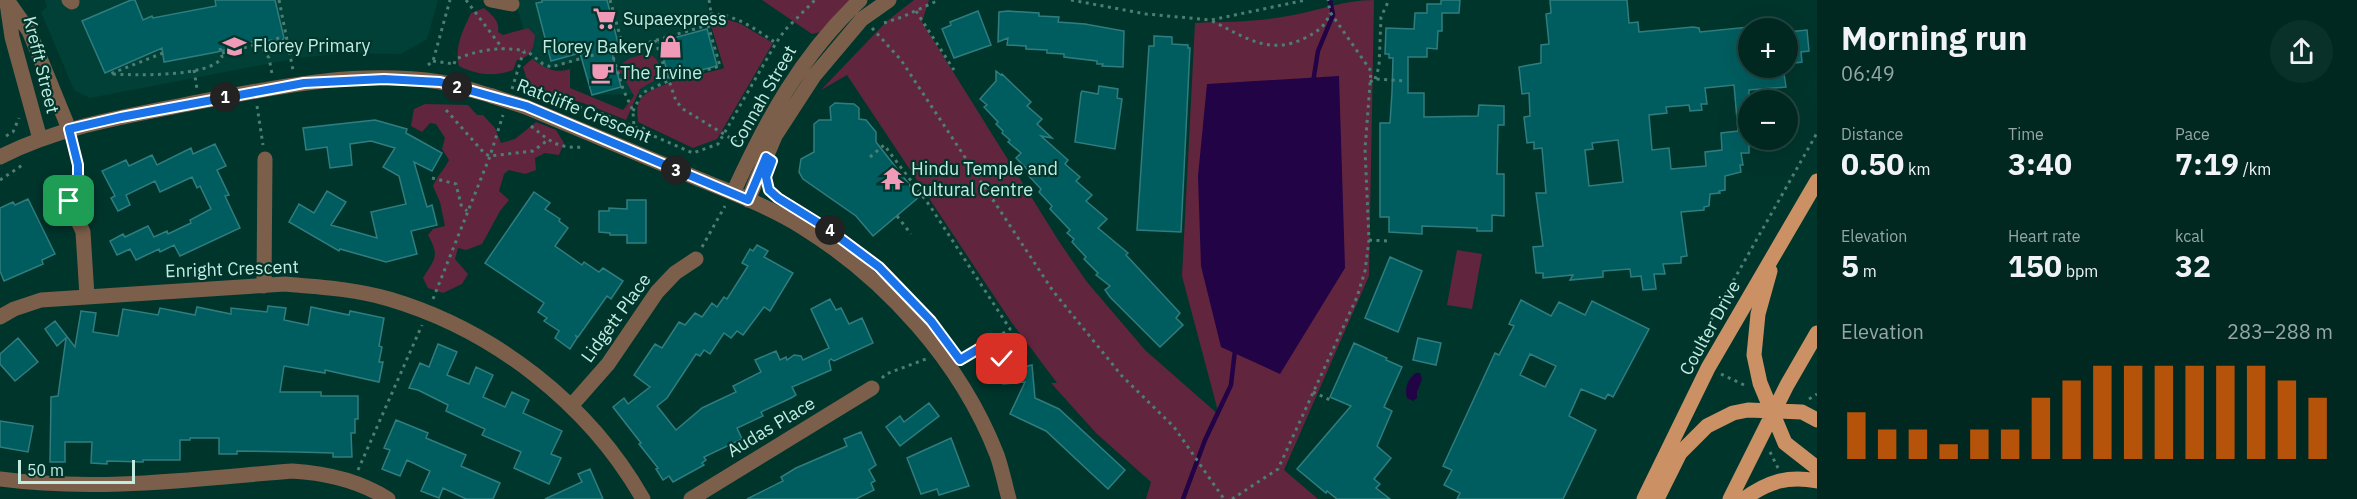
<!DOCTYPE html>
<html lang="en">
<head>
<meta charset="utf-8">
<style>
  body { margin:0; font-family:"IBM Plex Sans",sans-serif; background:#0a302a; color:#f1f3f6; height:100vh; display:flex; flex-direction:column; font-size:22px; white-space:nowrap }
  * { box-sizing:border-box; margin:0 }
  p { font-size:20px; color:#95a6a5 }
  .icon { flex:none; width:33px; height:33px; fill:none; stroke:currentColor; stroke-width:2; stroke-linecap:round; stroke-linejoin:round }
  .map { position:relative; flex:1; overflow:hidden }
  .panel { display:flex; flex-direction:column; background:#002821; width:540px }
  .panel>* { flex:none }
  .fabs { position:absolute; left:1738px; top:18px; display:grid; gap:12px }
  .fabs a { display:grid; place-items:center; width:60px; height:60px; border-radius:50%; background:#002821; box-shadow:0 6px 24px #0002,0 0 0 2px #22443f; font-size:30px }
  .scale { position:absolute; left:18px; bottom:15px; width:117px; box-sizing:border-box; padding-left:6px; border:3px solid #c1ece1; border-top:0; font-size:16px; line-height:21px; white-space:nowrap; color:#c1ece1; -webkit-text-stroke:4px #00352c; paint-order:stroke }
  .pin { position:absolute; display:grid; place-items:center; width:51px; height:51px; color:#fff; margin:-26px; border-radius:12px; box-shadow:0 3px 9px #0006 }
  .km { position:absolute; width:30px; height:30px; margin:-15px; border-radius:50%; background:#222; color:#fff; font-size:16px; line-height:30px; text-align:center }
  .round { display:grid; place-items:center; flex:none; width:63px; height:63px; border-radius:32px; background:#0a302a }
  .headline { display:flex; align-items:center; justify-content:space-between; height:102px; padding:0 24px }
  h1 { font-size:33px; font-weight:800; line-height:45px }
  .metrics { display:grid; grid-template-columns:repeat(3,1fr); gap:9px; height:102px; padding:6px 24px }
  .metrics div { display:grid; align-content:center }
  .metrics b { font-size:30px; font-weight:800 }
  .metrics small { font-size:16px; font-weight:400 }
  .metrics p { font-size:16px }
  .chart { height:168px; padding:12px 24px }
  .chart p { display:flex; justify-content:space-between }
  .chart svg { width:100%; height:108px; margin-top:6px; stroke:#b45309; stroke-width:6 }
  main { display:flex; flex:1; min-height:0 }
  .map>svg:first-child { display:block }
</style>
</head>
<body>
<main>
<div class="map">
<svg width="1817" height="499" viewBox="0 0 1817 499">
  <rect width="100%" height="100%" fill="#00352c"/>
  <path fill="#004036" d="M45,0H438L427,39L401,54L349,53L298,58L90,98L74,90L41,12L47,7Z
    M515,0H707L710,26L721,67L668,82L643,94L592,95L582,60L536,72Z"/>
  <path fill="#62253e" d="M762,0H854L825,31L812,34Z
    M914,0H929L922,22L1060,243L1087,282L1145,350L1219,415L1182,276L1195,23C1226,22 1257,22 1288,16C1317,11 1344,0 1374,0L1369,276L1284,470L1318,499H1146L1151,482L1096,433L1051,383H1057L1012,323L847,75L821,90L887,21Z
    M484,8C492,15 500,21 498,32L503,35L528,28L535,35C533,50 532,56 517,60L513,70C494,77 477,75 459,66C454,46 463,31 471,13Z
    M713,15L741,24L773,43L717,139L693,148L638,122C637,113 636,103 643,96C657,83 704,74 724,68L711,26L714,23Z
    M646,54C659,56 659,65 662,76L640,89L626,120L583,103L529,87L523,67L532,59C545,68 554,74 570,69V88L623,110L634,96L622,74L618,71C623,58 634,57 646,54Z
    M425,104L468,105L477,115H483L495,128L501,143L515,139L536,122L556,130L564,143L559,155L545,153L535,158L536,170L525,174L509,170L504,174L499,191L509,200L500,211L482,244L466,250L458,248L455,259L468,274L462,284L443,293L428,288L423,278C435,258 440,257 428,235L433,229L445,226L440,202L433,186C437,176 444,170 449,160L442,149L445,138L436,124L430,123L422,132L411,126L414,109Z
    M1457,250L1482,254L1472,309L1447,305Z"/>
  <path fill="#220345" d="M1339,76L1345,268L1280,374L1221,347L1201,266L1198,176L1207,84Z
    M1416,373H1420L1422,379L1417,392V398L1413,401L1407,398C1404,388 1408,379 1416,373Z"/>
  <g fill="none" stroke-linecap="round" stroke-linejoin="round">
    <path stroke="#220345" stroke-width="4.5" d="M1313,82L1318,51L1333,15L1330,0
      M1183,499L1205,440L1231,385L1235,350"/>
  </g>
  <path fill="#005d5f" stroke="#307d7f" stroke-width="1.5" fill-rule="evenodd" d="M131,0H135L143,20L152,16L153,18L216,6L215,0H275L284,38L273,52L272,40L251,42L217,52L164,62L162,48L105,73L82,21Z
    M542,0H607L618,43L610,45L621,87L592,95L580,53L551,61L536,3L542,2Z
    M1441,0H1460L1459,13H1442V31H1438L1437,49L1427,48V57H1408V93H1424V117L1478,116L1479,105L1504,106V125H1498L1497,174H1504V216L1492,215V231H1477V228L1422,226V234L1389,232V217H1380V123H1390L1392,92L1393,58H1389V54H1385L1386,28L1414,29L1415,13H1427V4H1441Z
    M1550,0H1627L1629,23L1638,22L1639,32L1693,27L1699,28L1700,32L1749,27V68H1783L1786,87L1749,90V153H1741L1743,165H1740L1741,172L1725,176V190L1719,191L1720,193L1710,194L1709,206L1704,207V210L1681,212L1687,256L1681,257V263L1663,264L1665,274H1654L1656,289L1643,290L1641,276L1631,277L1630,269L1603,271V277L1570,280L1573,275L1543,278V273H1536L1533,247L1543,246L1536,193H1546L1542,148L1534,149V142L1527,143L1524,117L1530,116L1529,93L1522,94L1519,67L1541,63V45L1549,44L1546,14L1551,13ZM1734,85L1738,131L1721,133L1722,150L1705,152L1706,166L1671,169L1669,148L1652,150L1649,115L1667,113L1666,107L1689,105L1690,111L1702,110L1701,104H1707L1705,88ZM1618,140L1623,182L1589,186L1585,150L1593,149L1592,143Z
    M978,11L991,45L954,58L942,29L951,25L950,22Z
    M1008,11L1039,13V16L1059,17L1058,22L1085,24L1124,31L1123,67L1102,66L1103,64H1097V61L1064,57V54L1047,53V50L1026,49V46L1007,45L1008,38L998,42L999,12Z
    M707,29L717,66L669,78L659,42Z
    M1807,30L1809,51L1801,52L1802,62L1788,64V32Z
    M1154,36L1172,37V44L1188,45V48H1190L1181,232L1137,230L1149,46H1154Z
    M996,71L1001,75L1002,74L1031,102L1027,106L1042,119L1037,124L1052,138L1041,136L1068,160L1065,164L1080,177L1076,181L1092,195L1086,201L1107,219L1098,228L1128,253L1126,255L1180,313L1176,318L1183,325L1160,347L1110,297L1105,290L1110,286L1096,275L1098,273L1084,259L1086,257L1072,242L1074,239L1067,233L1070,230L1050,209L1052,206L1039,192L1041,189L1028,175L1030,172L1016,158L1021,153L1008,142L1010,140L1002,133L1003,131L996,124L998,122L984,107L987,105L980,99L996,81Z
    M1099,86L1118,89L1117,98L1122,99L1115,149L1075,142L1081,93L1082,91L1098,94Z
    M835,103L854,104L859,108V119L866,120L876,132V142L919,197L873,236L856,216L803,179L799,172L801,159L814,152V124L819,120H831L830,107Z
    M375,120L407,129L406,133L442,153L432,171L414,162L427,207L432,205L437,225L411,231L417,254L386,262L340,249L339,251L289,222L299,204L314,213L327,191L346,202L331,225L377,238L371,212L406,204L399,176L383,167L395,148L371,141L350,144L352,165L330,168L327,147L306,150L303,128Z
    M215,144L226,166L217,170L229,195L225,196L240,228L180,256L174,245L160,252L159,249L136,260L130,249L117,255L110,241L123,234L125,237L148,226L154,237L167,231L168,234L191,223L190,220L211,209L200,186L197,188L192,177L160,192L155,181L126,195L130,205L118,211L111,198L115,196L102,171L126,160L129,166L152,155L157,165L191,148L193,154Z
    M534,192L550,203L545,209L560,219L559,221L568,228L555,246L582,265L584,262L599,272L603,268L623,281L611,299L607,296L578,337L576,336L577,338L570,349L555,338L559,331L544,321L547,318L538,312L544,303L485,263Z
    M28,199L55,254L42,260L43,264L4,281L0,271V208L13,202L15,205Z
    M627,200H646V243H627V235H610V233L599,232V211H609V208L627,209Z
    M757,245L768,251L764,257L793,273L770,311L764,307L743,335L737,331L731,338L724,333L710,354L704,350L700,356L696,354L667,398L657,406L676,430L702,408L736,392L733,386L761,372L755,360L776,351L780,360L786,357L787,360L794,355L801,356L803,360L829,348L811,309L830,299L836,310L841,308L849,324L862,318L873,343L834,361L831,359L829,361L831,370L792,387L796,395L791,398L761,412L763,416L737,428L742,439L704,457L706,460L702,463L704,465L673,482L669,476L663,480L656,469L658,468L639,444L641,443L613,407L624,398L628,404L650,387L634,375L655,344L662,348L679,322L685,325L695,313L702,317L712,303L717,307L724,297L727,299L748,266L742,263L750,249L753,251Z
    M1390,257L1422,271L1398,332L1365,318Z
    M1521,300L1551,316L1559,302L1585,315L1592,301L1649,329L1613,397L1608,394L1605,399L1581,389L1569,416L1596,430L1563,499H1457L1460,493L1444,485L1452,470L1443,466L1495,353L1499,355L1514,326L1509,324ZM1530,354L1556,366L1545,387L1520,375Z
    M268,306L286,308L284,320L308,325L311,307L349,315L350,311L384,318L379,346L382,347L379,362H383L379,382L325,370V373L284,366L280,392H321V396H358V419H355V433H351L352,457H333V453L297,452L237,451V454H219V438H190V440H180V460H143V462L107,461V464L91,463L92,442H65V462H50L51,397L58,396L66,338L57,346L45,329L55,321L75,347L81,311L96,313L93,332L118,336L123,309L158,315L160,308L195,315L197,307L231,314V308L267,312Z
    M18,338L38,362L15,381L0,364V354Z
    M1418,338L1441,343L1436,365L1413,360Z
    M1354,343L1387,358L1386,360L1402,367L1384,407L1392,411L1377,446L1391,458L1374,479L1380,484L1376,488L1390,499H1337L1327,491L1326,493L1297,469L1351,406L1330,397Z
    M438,344L457,352L447,375L469,384L476,367L493,375L483,397L505,407L512,392L529,400L523,413L562,431L551,454L561,458L549,484L514,468L521,452L482,435L485,429L446,411L448,405L418,390L409,388L420,363L429,367Z
    M1023,357V367L1032,365L1035,398L1059,409L1125,470L1108,489L1046,431L1010,414L1025,382L1003,384L1001,359Z
    M929,403L939,416L900,446L886,427L900,416L904,422Z
    M396,420L428,433L426,438L466,455L461,466L500,483L493,499H466L443,488L439,498L421,491L430,471L407,460L400,476L382,469L390,450L384,448Z
    M0,421L33,426L28,452L0,447Z
    M861,432L876,465L869,470L875,481L871,483L874,490L856,499H747L783,481L781,477L796,468L847,446L844,439Z
    M951,438L969,486L939,495L937,489L921,494L907,458Z
    M590,469L603,499H545L582,482L578,474Z"/>
  <g fill="none" stroke-linecap="round" stroke-linejoin="round">
    <path stroke="#4d7e74" stroke-width="3" stroke-dasharray="3 4.5" stroke-linecap="butt" d="M279,0L293,70
      M466,0L503,49
      M610,0L622,43L626,49
      M709,0L711,13
      M1071,0L1146,14L1211,20L1306,0
      M916,11L954,70
      M1212,21C1245,37 1269,56 1305,38C1318,31 1325,27 1330,13
      M884,23L902,17L939,0
      M872,28L901,60L1053,291L1122,376L1174,427L1224,499
      M655,40L676,101L683,109L740,144
      M259,44L279,42L276,33
      M262,50H289
      M611,50L623,89L633,111L634,127
      M163,53L110,74C132,75 211,78 222,57L220,48
      M222,53L259,44L269,58L272,74
      M433,61L454,64
      M454,64L456,59C478,50 502,46 525,51
      M428,65L433,61L450,0
      M194,70L197,89
      M1375,79L1379,67L1381,17L1389,0
      M1370,82L1375,79L1405,81
      M512,89L523,53L527,51L543,64L551,67L611,50L626,49L712,24L711,14C735,14 757,30 776,43L785,30L815,0
      M550,99L598,112L636,128L642,127L649,134L693,153L718,144L776,43
      M257,106L263,145
      M446,110L485,154L490,156L533,151L548,140
      M633,111L642,93L668,81L720,66L708,25
      M531,126C551,142 558,149 584,147
      M6,136L13,132L19,118
      M73,143C77,157 83,176 75,189
      M870,157L884,145L930,206L1010,329L962,359
      M432,178L456,184L461,205L467,211
      M0,180L24,164
      M897,216L911,234
      M1369,240L1387,241
      M702,247L725,206
      M433,299L490,156L503,115
      M992,341L1001,351L1002,359
      M1696,362L1689,359L1817,133
      M1721,374L1744,385
      M882,378L886,374L926,359
      M1313,392L1330,400
      M1809,399L1817,394
      M1770,452L1778,468
      M358,470L422,325
      M1232,499L1278,469L1357,297L1365,271L1369,240L1365,149L1371,71L1330,12L1328,0"/>
    <path stroke="#7c5f4a" stroke-width="15" d="M7,0L29,31L69,129
      M69,0L72,2
      M491,0L512,4
      M7,3L12,37L40,139
      M526,107C582,130 638,154 694,177C730,192 768,206 802,227C886,279 961,362 997,455C1002,469 1005,485 1009,499
      M0,157C57,128 120,117 183,105C267,89 353,69 440,82C457,85 475,91 492,96
      M733,193C767,119 800,57 860,0
      M748,200L775,136L814,76L862,19L889,0
      M69,201L83,232L87,296
      M264,286L265,159
      M0,317L14,309L41,300L285,284C320,287 355,289 389,299C494,330 589,404 643,499
      M571,406L608,364L657,292L675,273L696,259
      M0,479C97,492 194,479 292,471C325,473 360,481 388,499
      M691,499L872,388"/>
    <path stroke="#cb9063" stroke-width="15" d="M1770,271L1758,314L1754,355L1760,383L1785,443L1817,468
      M1644,499L1708,368L1817,181
      M1657,499L1680,453L1707,426L1733,413L1748,410L1802,412L1817,420
      M1730,499L1787,385L1817,333
      M1744,499C1767,482 1788,475 1817,481"/>
    <path stroke="#7c5f4a" stroke-width="15" d="M492,96L526,107"/>
  </g>
  <g fill="none" stroke-linecap="round" stroke-linejoin="round">
    <defs>
      <path id="route" d="M69,201L78,184V165L69,129L121,117L304,83L384,79L440,82L526,106L748,200L766,157L772,161L766,177L769,190L778,198L828,229L879,267L931,321L960,360L992,341L1001,351L1002,359"/>
    </defs>
    <use href="#route" stroke="#fff" stroke-width="12"/>
    <use href="#route" stroke="#1a73e8" stroke-width="8"/>
  </g>
  <defs>
    <symbol id="supermarket-bare" viewBox="-9 -9 18 18"><path d="M-6-5.5h2.5l.6 2H6L4.5 2H-2.5L-4.4-4H-6ZM-1.5 3.2a1.3 1.3 0 1 0 .1 0ZM3 3.2a1.3 1.3 0 1 0 .1 0Z" fill="#f09ab7" stroke="#00352c" stroke-width="2.5" paint-order="stroke"/></symbol>
    <symbol id="school-bare" viewBox="-9 -9 18 18"><path d="M0-5L7-2L0 1L-7-2ZM-4 1L0 2.5L4 1V4Q0 6-4 4Z" fill="#f09ab7" stroke="#00352c" stroke-width="2.5" paint-order="stroke"/></symbol>
    <symbol id="shop-bare" viewBox="-9 -9 18 18"><path d="M-5-2.5h2.3a2.7 3.5 0 0 1 5.4 0H5L5.5 6h-11ZM-1.5-2.5h3a1.5 2.3 0 0 0-3 0Z" fill="#f09ab7" stroke="#00352c" stroke-width="2.5" paint-order="stroke"/></symbol>
    <symbol id="cafe-bare" viewBox="-9 -9 18 18"><path d="M-5.5-4.5H6V0H3Q3 3.5 0 3.5H-2.5Q-5.5 3.5-5.5 0ZM3-3.2v2h1.7v-2ZM-6 4.5H4V6H-6Z" fill="#f09ab7" stroke="#00352c" stroke-width="2.5" paint-order="stroke"/></symbol>
    <symbol id="temple-bare" viewBox="-9 -9 18 18"><path d="M0-6L5-2H3V0L6.5 2.5H4V6H1.5V3h-3V6H-4V2.5H-6.5L-3 0V-2H-5Z" fill="#f09ab7" stroke="#00352c" stroke-width="2.5" paint-order="stroke"/></symbol>
  </defs>
  <g fill-rule="evenodd">
    <use href="#supermarket-bare" x="588" y="2" width="33" height="33"/>
    <use href="#school-bare" x="218" y="30" width="33" height="33"/>
    <use href="#shop-bare" x="654" y="30" width="33" height="33"/>
    <use href="#cafe-bare" x="586" y="56" width="33" height="33"/>
    <use href="#temple-bare" x="876" y="162" width="33" height="33"/>
  </g>
  <g text-anchor="middle" stroke-width="4.5" stroke-linejoin="round" paint-order="stroke">
    <g font-size="18" fill="#c1ece1" stroke="#00352c" text-anchor="start">
      <text x="623" y="25">Supaexpress</text>
      <text x="253" y="52">Florey Primary</text>
      <text x="653" y="53" text-anchor="end">Florey Bakery</text>
      <text x="620" y="79">The Irvine</text>
      <text x="911" y="175">Hindu Temple and<tspan x="911" dy="21">Cultural Centre</tspan></text>
    </g>
    <g font-size="18" fill="#c1ece1" stroke="#00352c">
      <text transform="translate(41 65) rotate(76)" y="6">Krefft Street</text>
      <text transform="translate(763 97) rotate(-60)" y="6">Connah Street</text>
      <text transform="translate(584 111) rotate(22)" y="6">Ratcliffe Crescent</text>
      <text transform="translate(232 269) rotate(-2)" y="6">Enright Crescent</text>
      <text transform="translate(616 318) rotate(-54)" y="6">Lidgett Place</text>
      <text transform="translate(1710 328) rotate(-61)" y="6">Coulter Drive</text>
      <text transform="translate(771 427) rotate(-31)" y="6">Audas Place</text>
    </g>
  </g>
</svg>
<div class="fabs">
<a>+</a>
<a>−</a>
</div>
<div class="scale">50 m</div>
<div class="pin" style="left:69px;top:201px;background:#1e9e55"><svg class="icon" aria-label="arrive" viewBox="0 0 24 24"><path d="M6 21V4h12l-3 4 3 4H6"/></svg></div>
<div class="pin" style="left:1002px;top:359px;background:#d93025"><svg class="icon" aria-label="check" viewBox="0 0 24 24"><path d="M5 12l5 5 9-10"/></svg></div>
<b class="km" style="left:225px;top:97px">1</b>
<b class="km" style="left:457px;top:87px">2</b>
<b class="km" style="left:676px;top:170px">3</b>
<b class="km" style="left:830px;top:230px">4</b>
</div>
<section class="panel">
<div class="headline"><div><h1>Morning run</h1><p>06:49</p></div><a class="round"><svg class="icon" aria-label="share" viewBox="0 0 24 24"><path d="M12 15V3M7 8l5-5 5 5M5 13v7h14v-7"/></svg></a></div>
<div class="metrics">
<div><p>Distance</p><b>0.50<small> km</small></b></div>
<div><p>Time</p><b>3:40</b></div>
<div><p>Pace</p><b>7:19<small> /km</small></b></div>
</div>
<div class="metrics">
<div><p>Elevation</p><b>5<small> m</small></b></div>
<div><p>Heart rate</p><b>150<small> bpm</small></b></div>
<div><p>kcal</p><b>32</b></div>
</div>
<div class="chart"><p><span>Elevation</span>283–288 m</p>
<svg viewBox="0 0 160 44" preserveAspectRatio="none"><path d="M5 44V25M15 44V32M25 44V32M35 44V38M45 44V32M55 44V32M65 44V19M75 44V12M85 44V6M95 44V6M105 44V6M115 44V6M125 44V6M135 44V6M145 44V12M155 44V19"/></svg>
</div>
</section>
</main>
</body>
</html>
